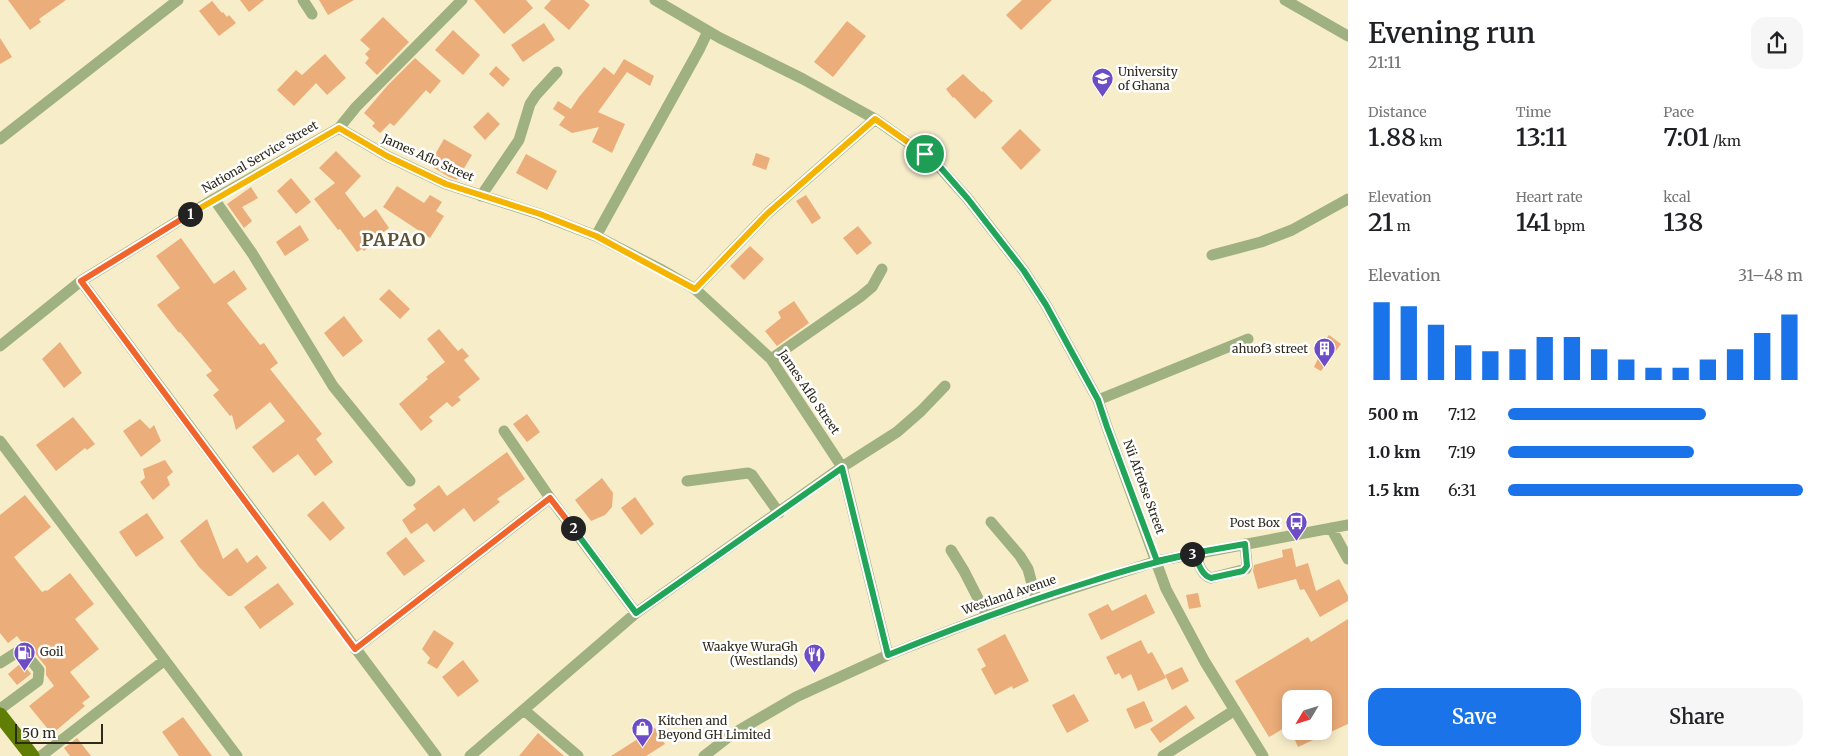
<!DOCTYPE html>
<html lang="en">
<head>
<meta charset="utf-8">
<style>
  body { margin:0; font-family:Merriweather,serif; background:#f6f6f6; color:#202124; height:100vh; display:flex; flex-direction:column; font-size:19px; white-space:nowrap }
  * { box-sizing:border-box; margin:0 }
  p { font-size:16px; color:#757577 }
  .icon { flex:none; width:28px; height:28px; fill:none; stroke:currentColor; stroke-width:2; stroke-linecap:round; stroke-linejoin:round }
  .map { position:relative; flex:1; overflow:hidden }
  .side { display:flex; flex-direction:column; background:#fff; width:475px }
  .side>* { flex:none }
  .needle { width:32px; rotate:232deg }
  .fabs { position:absolute; left:1282px; top:690px; display:grid; gap:10px }
  .fabs a { display:grid; place-items:center; width:50px; height:50px; border-radius:10px; background:#fff; box-shadow:0 2px 12px #0003; font-size:25px }
  .scale { position:absolute; left:15px; bottom:12px; width:88px; box-sizing:border-box; padding-left:5px; border:2px solid #2e2a1c; border-top:0; font-size:14px; line-height:18px; white-space:nowrap; color:#2e2a1c; -webkit-text-stroke:4px #fff; paint-order:stroke }
  .pin { position:absolute; display:grid; place-items:center; width:42px; height:42px; color:#fff; margin:-21px; border:2px solid #fff; border-radius:50%; box-shadow:0 1px 5px #0007 }
  .km { position:absolute; width:25px; height:25px; margin:-12px; border-radius:50%; background:#222; color:#fff; font-size:14px; line-height:25px; text-align:center }
  .round { display:grid; place-items:center; flex:none; width:52px; height:52px; border-radius:15px; background:#f6f6f6 }
  .head { display:flex; align-items:center; justify-content:space-between; height:85px; padding:0 20px }
  h1 { font-size:28px; font-weight:600; line-height:38px }
  .figures { display:grid; grid-template-columns:repeat(3,1fr); gap:8px; height:85px; padding:5px 20px }
  .figures div { display:grid; align-content:center }
  .figures b { font-size:25px; font-weight:600 }
  .figures small { font-size:14px; font-weight:400 }
  .figures p { font-size:14px }
  .chart { height:140px; padding:10px 20px }
  .chart p { display:flex; justify-content:space-between }
  .chart svg { width:100%; height:90px; margin-top:5px; stroke:#1a73e8; stroke-width:6 }
  .button { display:flex; gap:10px; margin-top:auto; padding:10px 20px }
  .button a { flex:1; height:58px; border-radius:15px; background:#1a73e8; color:#fff; font-size:20px; font-weight:600; line-height:58px; text-align:center }
  .button a+a { background:#f6f6f6; color:#202124 }
  ul { padding:0 20px; list-style:none; font-size:16px }
  li { display:grid; grid-template-columns:80px 60px 1fr; align-items:center; height:38px }
  li i { height:12px; border-radius:6px; background:#1a73e8 }
  main { display:flex; flex:1; min-height:0 }
  .map>svg:first-child { display:block }
</style>
</head>
<body>
<main>
<div class="map">
<svg width="1348" height="756" viewBox="0 0 1348 756">
  <rect width="100%" height="100%" fill="#f8edc9"/>
  <path fill="#ebad79" d="M8,0H66L39,19L41,22L30,30Z
    M240,0H264L249,12Z
    M319,0H354L328,15Z
    M474,0H526L533,8L504,34Z
    M551,0H584L590,5L569,30L544,8Z
    M1022,0H1052L1021,30L1006,15Z
    M212,1L222,13L223,12L227,17L229,15L236,23L219,36L199,11Z
    M383,17L409,42L377,75L365,63L369,58L365,54L370,49L360,40Z
    M847,21L866,36L833,77L814,62Z
    M544,23L555,40L523,62L511,45Z
    M453,30L480,55L463,75L435,50Z
    M0,38L12,57L0,64Z
    M325,54L346,78L327,95L316,83L294,106L277,90L296,70L302,75Z
    M415,58L441,81L430,94L426,90L394,126L390,123L380,133L372,126L375,123L364,113L388,85Z
    M624,59L654,76L650,86L627,72L598,112L625,124L612,153L592,142L599,127L572,133L559,125L565,117L553,109L558,101L571,109L579,97L604,67L614,75Z
    M496,66L510,79L503,87L489,74Z
    M963,74L982,92L983,91L993,101L975,119L954,97L953,98L946,89Z
    M488,112L500,124L485,140L473,127Z
    M1020,129L1041,150L1021,170L1001,148Z
    M444,139L472,155L457,180L449,177L429,165Z
    M336,151L361,176L345,193L364,218L376,209L389,228L376,238L378,240L364,251L362,249L357,252L340,229L338,230L314,199L335,183L319,168Z
    M756,153L770,158L766,170L752,165Z
    M526,154L557,171L547,190L516,173Z
    M291,178L311,202L296,214L277,191Z
    M397,186L424,203L430,195L442,202L436,211L444,216L430,238L383,207Z
    M251,187L258,198L242,207L252,221L244,228L227,204Z
    M806,195L821,218L812,224L796,201Z
    M300,225L309,240L285,256L276,242Z
    M858,226L872,243L857,255L843,238Z
    M181,238L214,284L234,270L247,289L227,303L260,345L264,343L278,363L270,369L322,434L316,439L333,462L315,476L298,454L273,473L252,447L285,421L270,402L236,430L232,415L230,416L213,395L219,390L206,375L212,371L180,332L179,333L157,305L180,288L156,256Z
    M750,246L764,259L744,280L730,266Z
    M389,289L410,309L400,319L379,299Z
    M794,301L809,323L777,346L765,331L781,318L778,312Z
    M344,316L363,341L343,357L324,333Z
    M439,329L458,351L462,348L469,356L464,360L480,379L458,397L461,400L452,407L447,402L429,417L433,421L421,431L399,404L428,379L426,377L445,362L427,339Z
    M1329,335L1341,344L1321,371L1314,367L1322,350L1319,347Z
    M60,342L82,373L64,388L42,359Z
    M527,414L540,432L527,442L513,424Z
    M73,417L95,444L87,450L85,448L56,471L36,445Z
    M140,419L150,429L154,425L161,441L141,457L123,431Z
    M507,452L525,479L497,499L500,502L474,522L464,508L434,532L427,523L411,534L402,520L416,509L413,505L439,485L447,496Z
    M165,460L173,472L167,477L170,485L153,500L140,482L145,478L143,469Z
    M602,478L613,493L612,507L605,515L591,521L575,500Z
    M25,495L51,527L14,557L42,592L46,590L47,591L70,573L94,604L75,619L99,649L70,672L90,697L82,703L85,706L52,734L29,706L54,686L46,675V667L34,652L24,645L17,636L8,643L0,633V515Z
    M635,497L654,524L641,535L621,508Z
    M323,501L345,528L330,541L307,515Z
    M147,513L164,538L136,557L119,532Z
    M207,519L223,559L237,548L247,563L257,555L267,568L231,596H228L199,567L180,541Z
    M406,537L425,561L404,576L386,553Z
    M1292,548L1296,567L1308,563L1316,591L1339,579L1348,596V601L1320,617L1304,589L1300,590L1296,579L1258,589L1253,571L1254,565L1283,557L1282,550Z
    M278,583L294,604L260,629L244,607Z
    M1198,593L1201,607L1189,609L1186,595Z
    M1146,594L1155,613L1101,640L1088,614L1108,604L1112,611Z
    M1348,619V724L1298,747L1291,731H1324V699H1291V724L1269,737L1235,681L1308,637L1311,642Z
    M434,630L454,643L437,669L427,663L430,658L422,649Z
    M1005,634L1029,681L1013,689L1012,686L995,695L981,669L986,666L977,649Z
    M1141,640L1148,654L1152,652L1166,678L1138,691L1131,674L1122,679L1119,673L1115,675L1106,657Z
    M463,660L479,681L458,697L442,677Z
    M22,662L31,674L17,685L8,674Z
    M1182,667L1189,681L1172,690L1165,675Z
    M1074,694L1089,721L1067,733L1052,705Z
    M1144,701L1153,721L1135,729L1126,709Z
    M1186,705L1195,718L1160,743L1150,729Z
    M183,717L212,756H179L162,732Z
    M655,728L665,744L646,756H611Z
    M538,733L564,756H519Z
    M77,738L91,756H70L64,748Z"/>
  <g fill="none" stroke-linecap="round" stroke-linejoin="round">
    <path stroke="#9fb180" stroke-width="11" d="M303,0L312,14
      M655,0L720,38L803,79L875,119L934,161L968,199L1024,271L1046,305L1098,400L1107,427L1166,589L1205,662L1263,756
      M1285,0L1348,36
      M339,128L387,156L446,184L539,214L596,236L662,270L695,289L771,359L842,467L888,655
      M0,139L178,0
      M481,196L519,140L530,104L536,95L557,72
      M214,199L252,253L333,386L410,481
      M596,236L700,48L708,31
      M1212,255L1261,242L1292,230L1348,199
      M81,281L436,756
      M695,289L768,213L875,119
      M0,346L81,281L214,199L339,128L356,107L462,0
      M771,359L860,297L872,287L882,269
      M1098,400L1248,339
      M504,431L550,498L636,613
      M0,441L237,756
      M687,481L748,473L752,475L779,513
      M991,522L1020,556L1028,569L1036,599
      M1331,528L1348,559
      M951,550L964,571L987,616
      M1195,553C1198,562 1201,575 1211,578L1246,569L1247,566L1245,544
      M355,649L550,498
      M0,663L19,651L28,657L39,670L38,681L0,709
      M524,710L578,756
      M41,756L165,660
      M470,756L636,613L842,467L897,432L921,411L945,386
      M704,756L731,735L796,697L888,655L987,616L1157,561L1348,525
      M1163,756L1235,710"/>
    <path stroke="#607d04" stroke-width="15" d="M0,715L32,756"/>
  </g>
  <g fill="none" stroke-linecap="round" stroke-linejoin="round">
    <defs>
      <path id="split-1" d="M190,214L339,128L387,156L446,184L540,214L596,236L695,289L768,213L875,119L925,154"/>
      <path id="split-2" d="M190,214L81,281L355,649L550,498L573,528"/>
      <path id="split-3" d="M573,528L636,613L842,468L888,655C954,628 1021,603 1089,582C1123,571 1157,561 1192,554"/>
      <path id="split-4" d="M925,154L941,168L968,199L1024,271L1046,305L1098,400L1107,427L1157,561L1194,553C1198,562 1201,575 1211,578L1243,571L1247,566L1245,544L1194,553L1192,554"/>
    </defs>
    <use href="#split-1" stroke="#fff" stroke-width="10"/>
    <use href="#split-2" stroke="#fff" stroke-width="10"/>
    <use href="#split-3" stroke="#fff" stroke-width="10"/>
    <use href="#split-4" stroke="#fff" stroke-width="10"/>
    <use href="#split-1" stroke="#f5b400" stroke-width="6"/>
    <use href="#split-2" stroke="#f0652b" stroke-width="6"/>
    <use href="#split-3" stroke="#22a559" stroke-width="6"/>
    <use href="#split-4" stroke="#22a559" stroke-width="6"/>
  </g>
  <defs>
    <symbol id="university-pin" viewBox="-11 -11 22 30"><path d="M0 17L-7.5 6A9.5 9.5 0 1 1 7.5 6Z" fill="#6d4cc5" stroke="#fff"/><path d="M0-5L7-2L0 1L-7-2ZM-4 1L0 2.5L4 1V4Q0 6-4 4Z" fill="#fff"/></symbol>
    <symbol id="building-pin" viewBox="-11 -11 22 30"><path d="M0 17L-7.5 6A9.5 9.5 0 1 1 7.5 6Z" fill="#6d4cc5" stroke="#fff"/><path d="M-4-6H4V6H1V3H-1V6H-4ZM-2.5-4.3h1.7v1.8h-1.7ZM.8-4.3h1.7v1.8H.8ZM-2.5-1h1.7V.8h-1.7ZM.8-1h1.7V.8H.8Z" fill="#fff"/></symbol>
    <symbol id="bus-pin" viewBox="-11 -11 22 30"><path d="M0 17L-7.5 6A9.5 9.5 0 1 1 7.5 6Z" fill="#6d4cc5" stroke="#fff"/><path d="M-5-6H5V4H4V6H2V4H-2V6H-4V4H-5ZM-3.5-4V0h7V-4ZM-3.5 1.2v1.5H-2V1.2ZM2 1.2v1.5H3.5V1.2Z" fill="#fff"/></symbol>
    <symbol id="fuel-pin" viewBox="-11 -11 22 30"><path d="M0 17L-7.5 6A9.5 9.5 0 1 1 7.5 6Z" fill="#6d4cc5" stroke="#fff"/><path d="M-5.5-6h7V0h2V4h1.3V-2.5L3-4.5l.8-.8L6-3V5H2.5V1h-1V6h-7ZM-4.2-4.7v3.2H.2V-4.7Z" fill="#fff"/></symbol>
    <symbol id="restaurant-pin" viewBox="-11 -11 22 30"><path d="M0 17L-7.5 6A9.5 9.5 0 1 1 7.5 6Z" fill="#6d4cc5" stroke="#fff"/><path d="M-5-6h1v4h1v-4h1v4h1v-4h1v5L-1.5 .5V6h-2V.5L-5-1ZM5-6V6H3V1.5H1.5Q1.5-4 5-6Z" fill="#fff"/></symbol>
    <symbol id="shop-pin" viewBox="-11 -11 22 30"><path d="M0 17L-7.5 6A9.5 9.5 0 1 1 7.5 6Z" fill="#6d4cc5" stroke="#fff"/><path d="M-5-2.5h2.3a2.7 3.5 0 0 1 5.4 0H5L5.5 6h-11ZM-1.5-2.5h3a1.5 2.3 0 0 0-3 0Z" fill="#fff"/></symbol>
  </defs>
  <g fill-rule="evenodd">
    <use href="#university-pin" x="1090" y="66" width="25" height="34"/>
    <use href="#building-pin" x="1312" y="336" width="25" height="34"/>
    <use href="#bus-pin" x="1284" y="510" width="25" height="34"/>
    <use href="#fuel-pin" x="12" y="640" width="25" height="34"/>
    <use href="#restaurant-pin" x="802" y="642" width="25" height="34"/>
    <use href="#shop-pin" x="630" y="716" width="25" height="34"/>
  </g>
  <g text-anchor="middle" stroke-width="5" stroke-linejoin="round" paint-order="stroke">
    <g font-size="12" fill="#2e2a1c" stroke="#fff" text-anchor="start">
      <text x="1118" y="76">University<tspan x="1118" dy="14">of Ghana</tspan></text>
      <text x="1308" y="353" text-anchor="end">ahuof3 street</text>
      <text x="1280" y="527" text-anchor="end">Post Box</text>
      <text x="798" y="651" text-anchor="end">Waakye WuraGh<tspan x="798" dy="14">(Westlands)</tspan></text>
      <text x="40" y="656">Goil</text>
      <text x="658" y="725">Kitchen and<tspan x="658" dy="14">Beyond GH Limited</tspan></text>
    </g>
    <g font-size="12" fill="#2e2a1c" stroke="#fff">
      <text transform="translate(260 157) rotate(-30)" y="4">National Service Street</text>
      <text transform="translate(428 158) rotate(24)" y="4">James Aflo Street</text>
      <text transform="translate(809 392) rotate(56)" y="4">James Aflo Street</text>
      <text transform="translate(1144 487) rotate(70)" y="4">Nii Afrotse Street</text>
      <text transform="translate(1009 595) rotate(-19)" y="4">Westland Avenue</text>
    </g>
    <g font-size="18" font-weight="bold" letter-spacing="1" fill="#5e5435" stroke="#fff">
      <text x="394" y="246">PAPAO</text>
    </g>
  </g>
</svg>
<div class="fabs">
<a><svg class="needle" viewBox="-14 -14 28 28"><path d="M0-13l5 13h-10z" fill="#e53935"/><path d="M0 13l5-13h-10z" fill="#757577"/></svg></a>
</div>
<div class="scale">50 m</div>
<div class="pin" style="left:925px;top:154px;background:#1e9e55"><svg class="icon" aria-label="arrive" viewBox="0 0 24 24"><path d="M6 21V4h12l-3 4 3 4H6"/></svg></div>
<b class="km" style="left:190px;top:214px">1</b>
<b class="km" style="left:573px;top:528px">2</b>
<b class="km" style="left:1192px;top:554px">3</b>
</div>
<section class="side">
<div class="head"><div><h1>Evening run</h1><p>21:11</p></div><a class="round"><svg class="icon" aria-label="share" viewBox="0 0 24 24"><path d="M12 15V3M7 8l5-5 5 5M5 13v7h14v-7"/></svg></a></div>
<div class="figures">
<div><p>Distance</p><b>1.88<small> km</small></b></div>
<div><p>Time</p><b>13:11</b></div>
<div><p>Pace</p><b>7:01<small> /km</small></b></div>
</div>
<div class="figures">
<div><p>Elevation</p><b>21<small> m</small></b></div>
<div><p>Heart rate</p><b>141<small> bpm</small></b></div>
<div><p>kcal</p><b>138</b></div>
</div>
<div class="chart"><p><span>Elevation</span>31–48 m</p>
<svg viewBox="0 0 160 44" preserveAspectRatio="none"><path d="M5 44V6M15 44V8M25 44V17M35 44V27M45 44V30M55 44V29M65 44V23M75 44V23M85 44V29M95 44V34M105 44V38M115 44V38M125 44V34M135 44V29M145 44V21M155 44V12"/></svg>
</div>
<ul>
<li><b>500 m</b>7:12<i style="width:67%"></i></li>
<li><b>1.0 km</b>7:19<i style="width:63%"></i></li>
<li><b>1.5 km</b>6:31<i style="width:100%"></i></li>
</ul>
<div class="button"><a>Save</a><a>Share</a></div>
</section>
</main>
</body>
</html>
